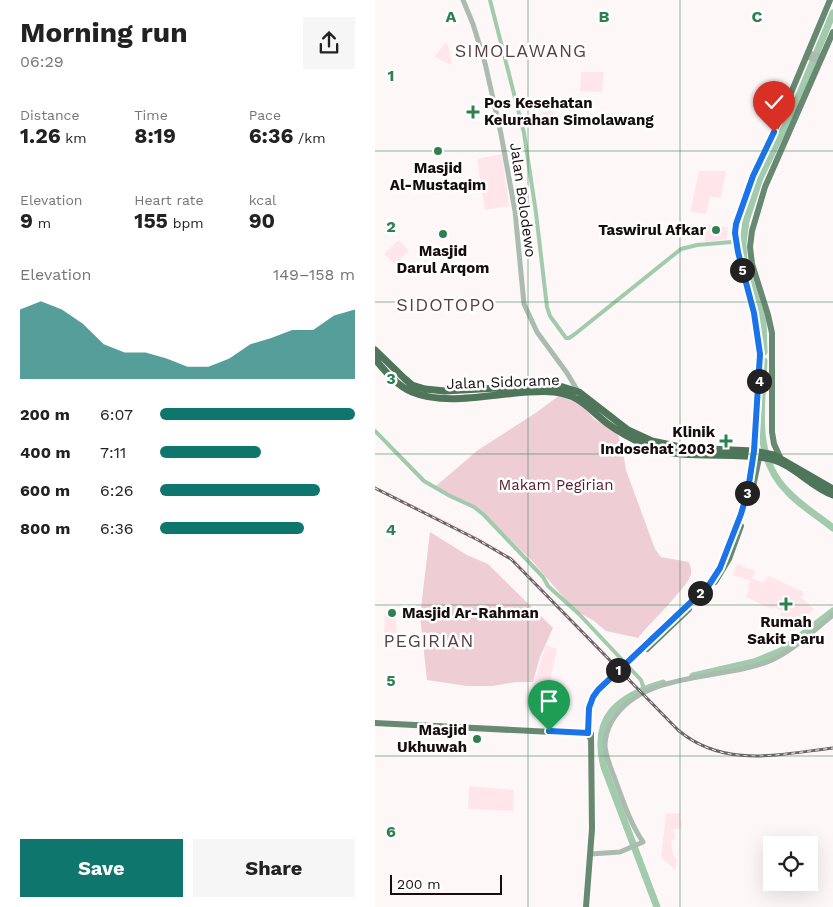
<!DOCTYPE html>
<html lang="en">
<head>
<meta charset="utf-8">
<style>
  body { margin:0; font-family:"Work Sans",sans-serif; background:#f6f6f6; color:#222; height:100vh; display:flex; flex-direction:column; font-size:19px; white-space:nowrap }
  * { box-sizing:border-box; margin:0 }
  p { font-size:16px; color:#767676 }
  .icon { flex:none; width:28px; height:28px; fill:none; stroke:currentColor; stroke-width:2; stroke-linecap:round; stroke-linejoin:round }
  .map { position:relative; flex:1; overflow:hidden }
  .side { display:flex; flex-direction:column; background:#fff; width:375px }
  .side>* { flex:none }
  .controls { position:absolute; left:388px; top:836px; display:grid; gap:10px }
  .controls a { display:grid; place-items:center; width:55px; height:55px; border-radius:0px; background:#fff; box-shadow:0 5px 20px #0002; font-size:25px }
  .scale { position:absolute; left:15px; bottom:12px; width:112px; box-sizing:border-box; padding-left:5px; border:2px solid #170d0f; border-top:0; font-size:14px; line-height:18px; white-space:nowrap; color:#170d0f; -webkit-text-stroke:4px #fff; paint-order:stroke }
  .pin { position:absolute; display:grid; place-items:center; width:42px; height:42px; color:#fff; margin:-51px -21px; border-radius:50% 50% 50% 0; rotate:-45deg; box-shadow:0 0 5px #0007 }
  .pin .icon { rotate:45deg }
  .km { position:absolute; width:25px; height:25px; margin:-12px; border-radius:50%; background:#222; color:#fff; font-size:14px; line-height:25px; text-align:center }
  .round { display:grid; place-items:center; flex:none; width:52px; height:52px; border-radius:0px; background:#f6f6f6 }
  .head { display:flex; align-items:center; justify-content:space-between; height:85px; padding:0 20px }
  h1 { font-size:28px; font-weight:700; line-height:38px }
  .metrics { display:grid; grid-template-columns:repeat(3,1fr); gap:8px; height:85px; padding:5px 20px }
  .metrics div { display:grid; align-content:center }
  .metrics b { font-size:21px; font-weight:700 }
  .metrics small { font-size:14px; font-weight:400 }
  .metrics p { font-size:14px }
  .chart { height:140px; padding:10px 20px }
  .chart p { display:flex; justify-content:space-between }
  .chart svg { width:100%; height:90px; margin-top:5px; fill:#0f766e; opacity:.7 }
  .primary-button { display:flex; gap:10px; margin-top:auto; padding:10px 20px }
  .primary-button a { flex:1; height:58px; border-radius:0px; background:#0f766e; color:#fff; font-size:20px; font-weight:700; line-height:58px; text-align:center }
  .primary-button a+a { background:#f6f6f6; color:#222 }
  ul { padding:0 20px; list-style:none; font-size:16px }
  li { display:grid; grid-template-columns:80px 60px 1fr; align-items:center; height:38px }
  li i { height:12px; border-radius:6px; background:#0f766e }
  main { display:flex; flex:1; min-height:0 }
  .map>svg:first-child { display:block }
</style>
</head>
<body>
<main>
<section class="side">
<div class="head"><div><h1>Morning run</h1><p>06:29</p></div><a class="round"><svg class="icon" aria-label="share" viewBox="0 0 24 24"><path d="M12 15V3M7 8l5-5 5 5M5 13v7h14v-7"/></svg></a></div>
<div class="metrics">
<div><p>Distance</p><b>1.26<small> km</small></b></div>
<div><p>Time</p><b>8:19</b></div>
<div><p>Pace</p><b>6:36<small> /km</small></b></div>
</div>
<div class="metrics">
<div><p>Elevation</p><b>9<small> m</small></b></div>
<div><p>Heart rate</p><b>155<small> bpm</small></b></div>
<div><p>kcal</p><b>90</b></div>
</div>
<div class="chart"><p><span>Elevation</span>149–158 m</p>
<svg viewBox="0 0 160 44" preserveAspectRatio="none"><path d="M0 44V10L10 6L20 10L30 17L40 27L50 31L60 31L70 34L80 38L90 38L100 34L110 27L120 24L130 20L140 20L150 13L160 10V44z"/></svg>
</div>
<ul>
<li><b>200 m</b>6:07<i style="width:100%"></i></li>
<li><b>400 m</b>7:11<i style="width:52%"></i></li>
<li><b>600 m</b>6:26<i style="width:82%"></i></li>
<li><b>800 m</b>6:36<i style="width:74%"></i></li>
</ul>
<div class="primary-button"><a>Save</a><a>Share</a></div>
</section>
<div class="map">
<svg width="458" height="907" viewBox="0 0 458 907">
  <rect width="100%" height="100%" fill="#fdf7f8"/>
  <path fill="#ffe6eb" d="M70,43L73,45L77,65L59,57Z
    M206,72H229L227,92L205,91Z
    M178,110L181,123L171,125L168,112Z
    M127,154L134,206L110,210L102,159Z
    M324,171H351L346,198L335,197L331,214L315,212Z
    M329,224L353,227L352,239L330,242Z
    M24,240L34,251L20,264L9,254Z
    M0,486L100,535L139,559L242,665L239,668L137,562L98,538L0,490Z
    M362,564L380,571L377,578L388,583L393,576L429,592L426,597L439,609L416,631L404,617L407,611L399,607L397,609L371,597L375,588L372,587L376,581L358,575Z
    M10,616H21L22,634H9Z
    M171,645L182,649L173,690L158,686Z
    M94,786L139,790L138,811L93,809Z
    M305,813L307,828L298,830L301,839L296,841L298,854L302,861L300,870L286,857L291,814Z"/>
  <path fill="#eeced4" d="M185,395L208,406L219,419L242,433L247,446L251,470L280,549L286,557L314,562C315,566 317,570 316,574C314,586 273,625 263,638L231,631L219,621L205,613L197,607L158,562L105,510L66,490L61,486L103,450L162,412Z
    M55,532L92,555L113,564L178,628L165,657L158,682H142L117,686H92L52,680L45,616Z"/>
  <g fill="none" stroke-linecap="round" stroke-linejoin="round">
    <path stroke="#a2cbae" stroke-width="4" d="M115,0L149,133L161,213L172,307L175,316L191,338H194L200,334L306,249L322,245L368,241
      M0,431L49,481L75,496L99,507L109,515L168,577L173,586L204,614L266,680L269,689"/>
    <path stroke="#a2cbae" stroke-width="7" d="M389,352L388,320L369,262L368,243L371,221L385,178L418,110L458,13
      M389,361C387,406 377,457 413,492C426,506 443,516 458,528
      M318,676L379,662L406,651L458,611
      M282,907L229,767C216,716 244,696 288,683"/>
    <path stroke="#aabbaf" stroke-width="5" d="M88,0L98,24L110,63L126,134L140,211L149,304L162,332L192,373L204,393
      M433,52L447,57
      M431,56L444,62
      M216,854L245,852L268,842C255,823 248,801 240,779C236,769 231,757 230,746C230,737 233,728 237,721C267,670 349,681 397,660C419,650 439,630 458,615"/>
    <path stroke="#678871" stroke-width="6" d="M405,457L399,444L397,432V333L393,315L377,264L375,247L377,231L390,187L458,32
      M377,492L385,453
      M340,582L354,559L366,526
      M272,649L314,609
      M0,723L216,734
      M215,738L213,733L214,713L218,697L221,693L243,669L334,585L345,568L366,515L373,490L379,451L385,354L379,313L361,243V224L378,176L405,119L455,0
      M211,907L217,829L216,734"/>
    <path stroke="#4f755b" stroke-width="7" d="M0,350L30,379L37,385L50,389L70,391L176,385L188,387L204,392L253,430L277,441L310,448L379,451L399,455L458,489
      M0,359C10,371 22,386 37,392C77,409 136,388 179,392C206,395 213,409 233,424C245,433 259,440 272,446C310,462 357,450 396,459C419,465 436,487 458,495"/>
    <defs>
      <path id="rail" d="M0,488L103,540L136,559L303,730C349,769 405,754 458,748"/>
    </defs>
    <use href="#rail" stroke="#6d6466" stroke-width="3"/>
    <use href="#rail" stroke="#fff" stroke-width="1" stroke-dasharray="4" stroke-linecap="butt"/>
  </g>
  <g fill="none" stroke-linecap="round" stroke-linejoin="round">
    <defs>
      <path id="route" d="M174,731L213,733L214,708L218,697L223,690L334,585L345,568L366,514L373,490L379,451L385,354L379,313L363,252L360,233L361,224L378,176L399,132"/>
    </defs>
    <use href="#route" stroke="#fff" stroke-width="10"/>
    <use href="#route" stroke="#1a73e8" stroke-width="6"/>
  </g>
  <path fill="none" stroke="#2f8051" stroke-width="1" stroke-opacity="0.55" d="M153,0V907M305,0V907M0,151H458M0,302H458M0,454H458M0,605H458M0,756H458"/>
  <g fill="#2f8051" stroke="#fff" stroke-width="2">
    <path d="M95.5 104.5h5v5h5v5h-5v5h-5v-5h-5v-5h5z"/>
    <circle cx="63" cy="151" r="5"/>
    <circle cx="341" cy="230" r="5"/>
    <circle cx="68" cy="234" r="5"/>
    <path d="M348.5 433.5h5v5h5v5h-5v5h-5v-5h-5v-5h5z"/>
    <path d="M408.5 596.5h5v5h5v5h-5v5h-5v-5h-5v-5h5z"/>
    <circle cx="17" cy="613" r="5"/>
    <circle cx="102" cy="739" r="5"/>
  </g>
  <g text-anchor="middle" stroke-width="5" stroke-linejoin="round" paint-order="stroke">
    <g font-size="15" font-weight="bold" fill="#170d0f" stroke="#fff">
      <text x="109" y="108" text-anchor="start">Pos Kesehatan<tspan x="109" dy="17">Kelurahan Simolawang</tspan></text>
      <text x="63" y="173">Masjid<tspan x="63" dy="17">Al-Mustaqim</tspan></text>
      <text x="331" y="235" text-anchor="end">Taswirul Afkar</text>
      <text x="68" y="256">Masjid<tspan x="68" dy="17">Darul Arqom</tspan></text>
      <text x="340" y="437" text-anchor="end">Klinik<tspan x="340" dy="17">Indosehat 2003</tspan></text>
      <text x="27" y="618" text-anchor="start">Masjid Ar-Rahman</text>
      <text x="411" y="627">Rumah<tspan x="411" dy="17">Sakit Paru</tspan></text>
      <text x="92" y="735" text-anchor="end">Masjid<tspan x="92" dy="17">Ukhuwah</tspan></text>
    </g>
    <g font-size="15" fill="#170d0f" stroke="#fff">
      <text transform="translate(148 200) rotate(82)" y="5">Jalan Bolodewo</text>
      <text transform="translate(128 382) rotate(-2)" y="5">Jalan Sidorame</text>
    </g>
    <g font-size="15" fill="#571c2d" stroke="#fff">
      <text x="181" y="490">Makam Pegirian</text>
    </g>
    <g font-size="18" letter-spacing="1" fill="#583f44" stroke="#fff">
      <text x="146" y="57">SIMOLAWANG</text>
      <text x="71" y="311">SIDOTOPO</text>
      <text x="54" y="647">PEGIRIAN</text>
    </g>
  </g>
  <g font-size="16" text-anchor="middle" font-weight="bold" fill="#2f8051" stroke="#fff" stroke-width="5" stroke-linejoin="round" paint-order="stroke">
    <text x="76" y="22">A</text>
    <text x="229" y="22">B</text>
    <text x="382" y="22">C</text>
    <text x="16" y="81">1</text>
    <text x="16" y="232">2</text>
    <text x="16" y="384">3</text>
    <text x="16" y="535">4</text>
    <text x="16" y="686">5</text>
    <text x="16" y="837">6</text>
  </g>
</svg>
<div class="controls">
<a><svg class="icon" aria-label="locate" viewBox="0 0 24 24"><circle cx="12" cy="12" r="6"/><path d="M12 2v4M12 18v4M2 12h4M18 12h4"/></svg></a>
</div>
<div class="scale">200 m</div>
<div class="pin" style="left:174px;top:731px;background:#1e9e55"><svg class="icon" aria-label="arrive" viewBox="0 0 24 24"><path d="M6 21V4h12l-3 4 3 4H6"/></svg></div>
<div class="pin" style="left:399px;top:132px;background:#d93025"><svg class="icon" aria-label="check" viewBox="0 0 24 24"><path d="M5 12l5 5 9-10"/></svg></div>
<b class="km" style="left:243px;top:670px">1</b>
<b class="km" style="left:325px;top:593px">2</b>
<b class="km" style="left:372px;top:493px">3</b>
<b class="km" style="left:384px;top:381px">4</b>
<b class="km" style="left:367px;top:270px">5</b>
</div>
</main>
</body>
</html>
